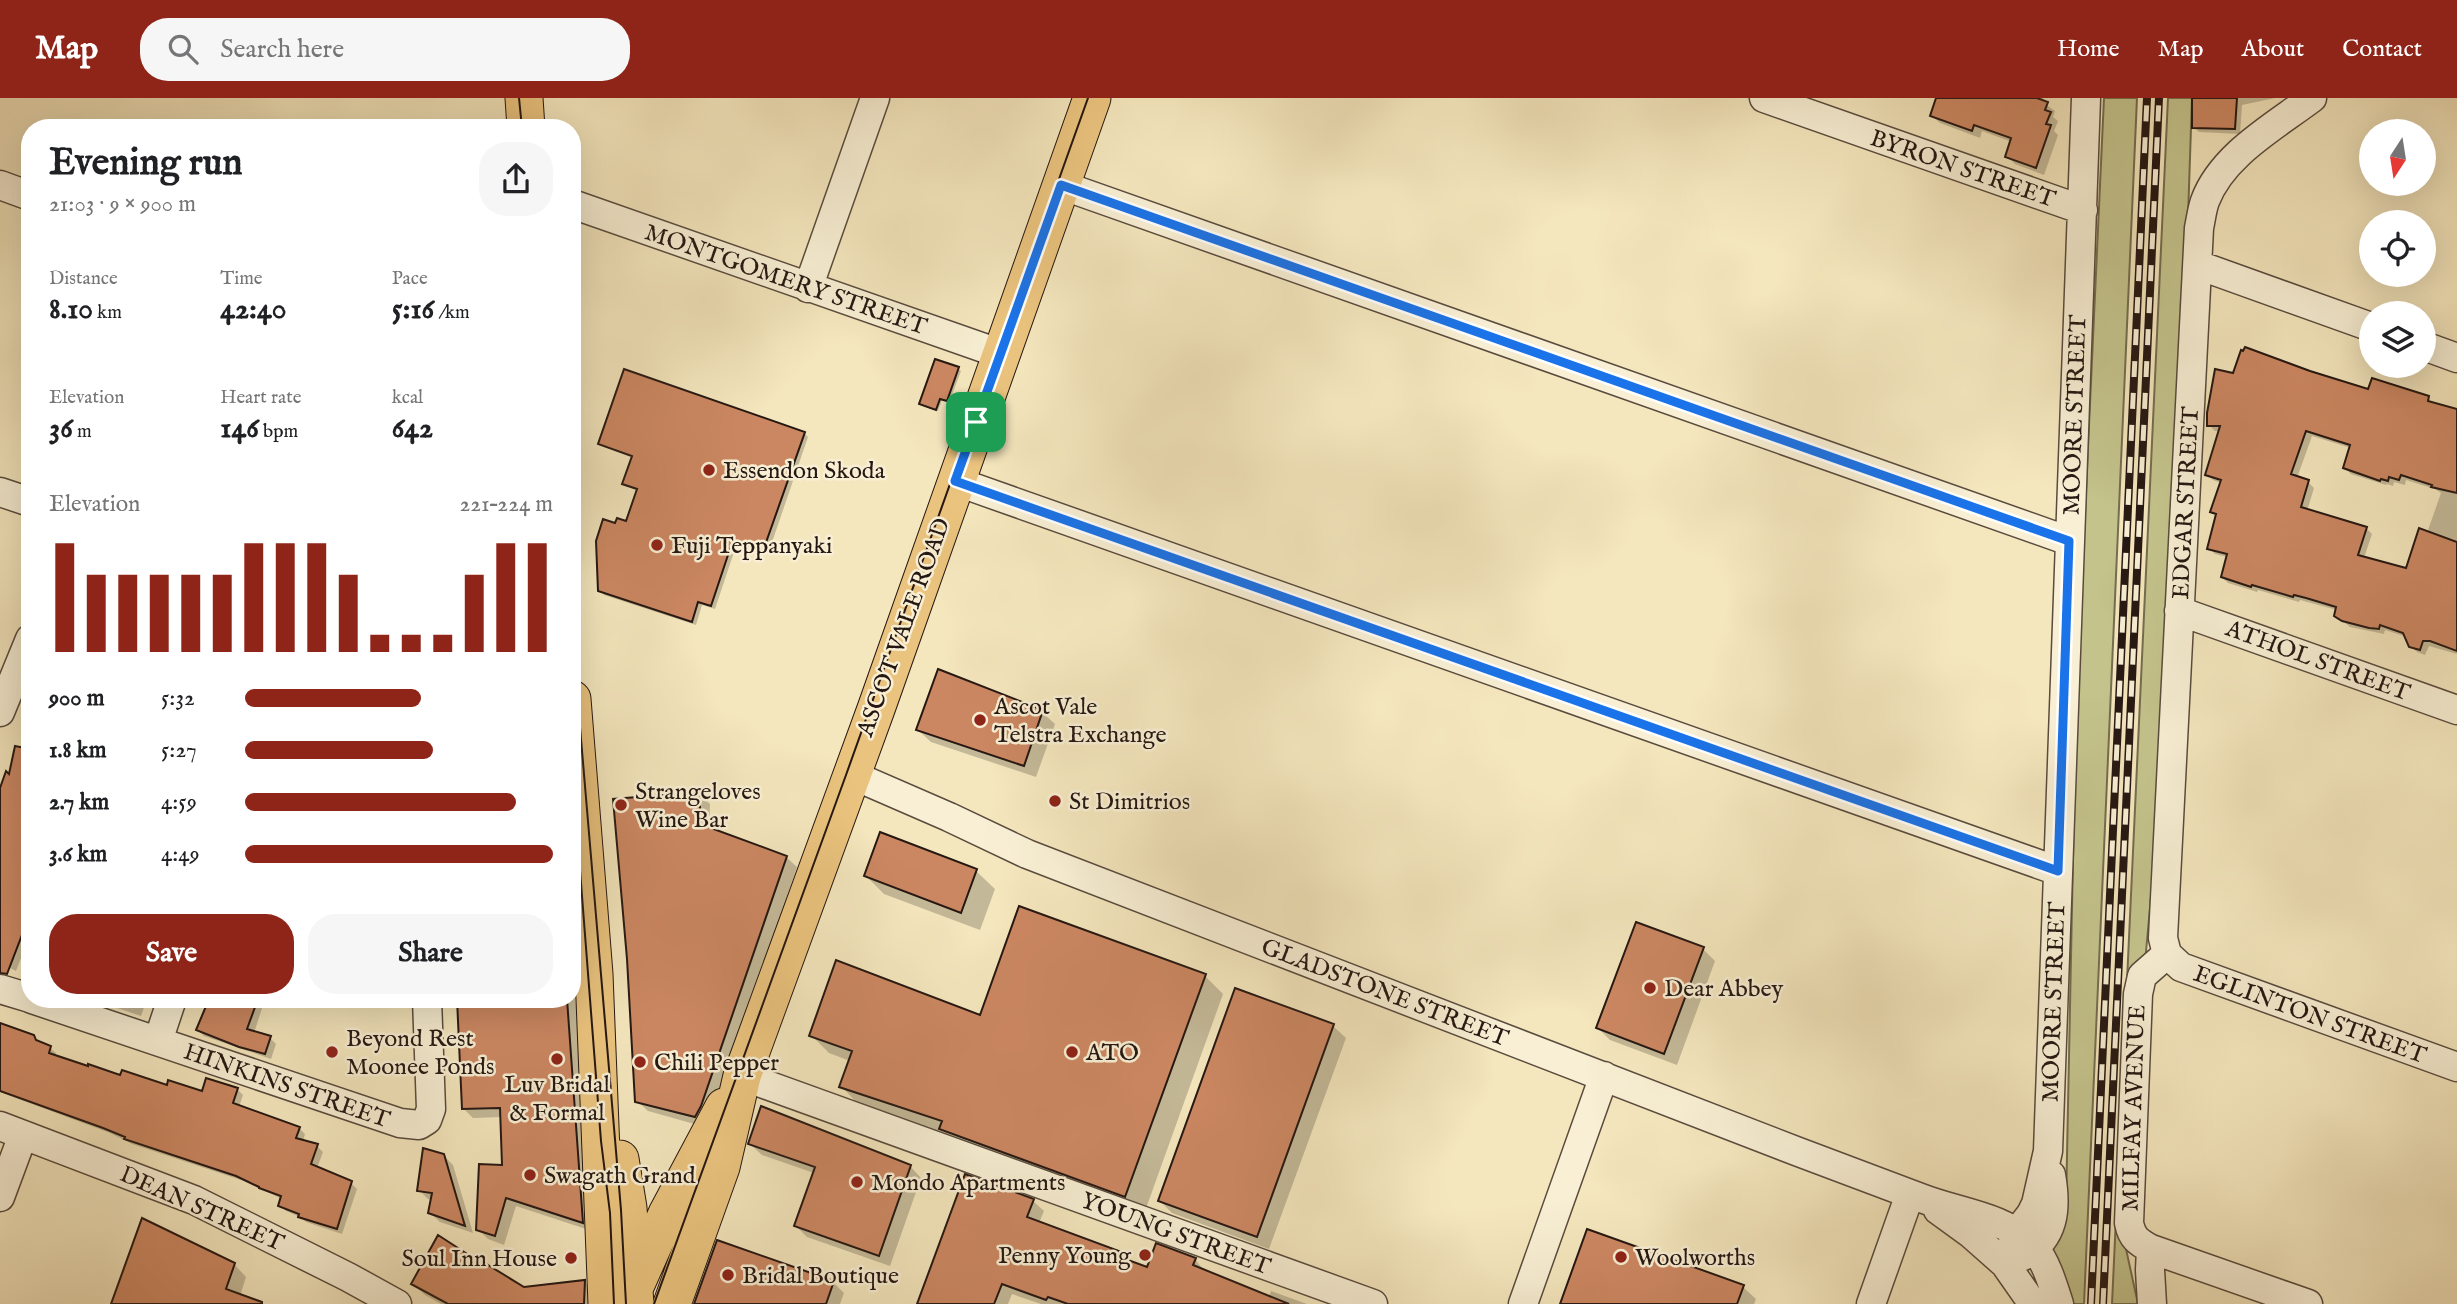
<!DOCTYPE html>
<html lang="en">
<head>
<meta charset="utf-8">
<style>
  body { margin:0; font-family:"IM FELL English",serif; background:#f6f6f6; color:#202124; height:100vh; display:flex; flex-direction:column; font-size:26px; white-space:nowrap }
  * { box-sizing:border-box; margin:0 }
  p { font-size:23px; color:#757577 }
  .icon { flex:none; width:38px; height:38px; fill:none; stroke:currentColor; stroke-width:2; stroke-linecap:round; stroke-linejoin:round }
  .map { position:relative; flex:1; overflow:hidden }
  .panel { position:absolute; left:21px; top:21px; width:560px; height:889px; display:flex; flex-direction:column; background:#fff; border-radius:28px; box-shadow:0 7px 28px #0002 }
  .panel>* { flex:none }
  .needle { width:46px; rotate:192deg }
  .controls { position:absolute; left:2359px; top:21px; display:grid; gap:14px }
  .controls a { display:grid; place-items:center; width:77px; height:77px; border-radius:50%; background:#fff; box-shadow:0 7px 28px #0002; font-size:35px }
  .pin { position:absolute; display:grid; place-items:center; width:60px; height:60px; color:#fff; margin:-30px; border-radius:14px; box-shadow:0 4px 10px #0006 }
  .round { display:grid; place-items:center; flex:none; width:74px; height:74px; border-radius:28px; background:#f6f6f6 }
  .summary { display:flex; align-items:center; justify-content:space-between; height:119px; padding:0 28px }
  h1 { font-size:38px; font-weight:800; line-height:52px }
  .stats { display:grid; grid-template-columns:repeat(3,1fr); gap:10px; height:119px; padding:7px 28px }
  .stats div { display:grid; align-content:center }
  .stats b { font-size:30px; font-weight:800 }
  .stats small { font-size:19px; font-weight:400 }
  .stats p { font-size:19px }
  .chart { height:196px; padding:14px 28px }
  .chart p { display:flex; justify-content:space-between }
  .chart svg { width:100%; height:126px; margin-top:7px; stroke:#8f2418; stroke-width:6 }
  .action { display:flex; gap:14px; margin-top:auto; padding:14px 28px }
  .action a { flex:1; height:80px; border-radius:28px; background:#8f2418; color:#fff; font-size:28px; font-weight:800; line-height:80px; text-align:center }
  .action a+a { background:#f6f6f6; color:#202124 }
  ul { padding:0 28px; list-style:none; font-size:23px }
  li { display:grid; grid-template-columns:112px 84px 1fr; align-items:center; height:52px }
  li i { height:18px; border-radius:9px; background:#8f2418 }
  header { display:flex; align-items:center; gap:42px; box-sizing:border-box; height:98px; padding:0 35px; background:#8f2418; color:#fff }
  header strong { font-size:33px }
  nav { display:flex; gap:38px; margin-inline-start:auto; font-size:24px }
  .search { width:490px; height:63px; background:#f6f6f6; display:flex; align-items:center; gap:18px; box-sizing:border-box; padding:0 24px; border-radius:28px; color:#757577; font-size:26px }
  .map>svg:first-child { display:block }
</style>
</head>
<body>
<header>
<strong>Map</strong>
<div class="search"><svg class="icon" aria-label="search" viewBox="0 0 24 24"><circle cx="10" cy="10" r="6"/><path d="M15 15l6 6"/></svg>Search here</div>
<nav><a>Home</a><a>Map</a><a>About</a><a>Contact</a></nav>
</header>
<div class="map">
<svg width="2457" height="1206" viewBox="0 0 2457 1206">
  <rect width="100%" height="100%" fill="#f4e6bd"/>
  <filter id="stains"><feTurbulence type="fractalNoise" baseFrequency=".00286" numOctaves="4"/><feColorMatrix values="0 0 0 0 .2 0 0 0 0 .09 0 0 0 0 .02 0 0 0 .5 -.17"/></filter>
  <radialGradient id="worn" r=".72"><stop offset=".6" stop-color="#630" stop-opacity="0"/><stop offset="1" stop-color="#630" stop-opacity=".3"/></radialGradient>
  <path fill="#c4c38c" stroke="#746d4f" stroke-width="2" d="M2104,0H2137L2084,1206H2066L2050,1144L2066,1107L2076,611Z
    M2168,0H2192L2188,119L2152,788L2121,1128L2138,1206H2112Z"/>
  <path fill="#0003" fill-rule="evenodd" d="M1938,0H2043L2042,4L2055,13L2053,19L2058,23L2054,33L2058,37L2044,77L2015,66L2007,58L2012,44L1982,33L1980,40L1940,25L1932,18Z
    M2194,0H2275L2242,7L2240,36L2199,34L2194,29Z
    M958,271L961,273L949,305L942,302L938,313L924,308Z
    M2370,294L2428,300L2435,307L2457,314V556L2429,548L2425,557L2417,554L2410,548L2407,539L2385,532L2384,536L2350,529L2336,517L2337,512L2300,502L2299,504L2258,492L2257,494L2228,485L2222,479L2227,459L2215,456L2209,450L2217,418L2212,413L2221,385L2213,382L2207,376L2220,333H2215L2209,327ZM2312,338L2351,350L2345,370L2351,376L2386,387L2387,386L2393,388L2394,384L2405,387L2406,382L2435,391L2441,395L2427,435L2407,473L2364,460L2372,436L2366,430L2307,413L2314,390L2308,384L2297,380Z
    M804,335L808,339L768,456L737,445L715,511L702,507L696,527L604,497L600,492L616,427L627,425L638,393L624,386L633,360L604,349L600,345Z
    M30,612V829L26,837L29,839L16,873L10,870L8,873L0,870V700L10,679L16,649L22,648Z
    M1042,614L1055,626L1036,679L931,644L918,632Z
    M699,696L710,706L709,732L786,759L797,769L711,1018L705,1029L648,1013L637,1003Z
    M881,736L976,773L995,791L980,832L884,796L866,778Z
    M1703,851L1715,863L1677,967L1610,942L1598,930Z
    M1205,878L1223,896L1144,1116L959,1049L945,1035L859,1007L841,988L850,963L829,955L811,937L981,919Z
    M572,893L575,896L592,1133L516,1108L504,1147L488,1141L478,1131L504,1068L502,1019L473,1020L464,1011L458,901H572Z
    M90,901H147L141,918Z
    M210,901H265L254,935L270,940L276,946L271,961L204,938L198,932Z
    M0,926L33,938L40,945L50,950L56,955L55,959L121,979L203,995L237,991L243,997L239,1009L299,1030L305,1036L303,1043L317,1048L323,1054L317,1070L351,1085L357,1091L342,1136L306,1124L300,1119L286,1113L280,1107L282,1101L244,1083L132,1046L110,1035L0,994Z
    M1333,928L1346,940L1269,1151L1172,1115L1160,1103Z
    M750,1046L910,1068L921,1080L890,1168L807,1139L796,1128L814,1075L762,1057Z
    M443,1057L453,1067L473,1135L440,1124L430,1115L432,1102L428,1101L419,1092Z
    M1033,1103L1044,1113L1039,1125L1118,1154L1129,1164L1148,1172L1195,1161L1205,1174L1269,1199L1271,1193L1307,1206H1041L1012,1196L1008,1206H919Z
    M234,1166L246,1179L240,1198L263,1206H113Z
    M584,1184L596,1195V1206H441L425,1197L413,1186L524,1191Z
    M833,1184L844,1195L840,1206H696Z
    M1743,1189L1756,1201L1754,1206H1562Z"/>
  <path fill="#cb8762" stroke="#251712" stroke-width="2" d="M1936,0H2037L2048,4L2045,12L2051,14L2046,26L2051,27L2036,70L2005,59L2011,40L1974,27L1972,33L1930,18Z
    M2192,0H2237L2235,31L2192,30Z
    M2245,249L2310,273L2368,291L2372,280L2429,298L2428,303L2457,311V395L2431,389L2432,387L2401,377L2399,382L2389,379L2388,383L2381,381L2380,383L2343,370L2350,347L2306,333L2291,376L2309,382L2301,409L2367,429L2358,457L2406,470L2419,430L2457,444V553L2430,543H2423L2420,552L2409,549L2403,535L2380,527L2379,531L2369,530L2342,523L2334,518L2336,509L2306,500L2294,497L2293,499L2252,487L2251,489L2221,479L2227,456L2207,451L2216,416L2210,414L2221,382L2205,377L2220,328H2207V315L2215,271L2233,275L2241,252L2243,253Z
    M935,261L959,269L947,303L940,301L936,312L919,306Z
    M624,271L805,334L763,453L733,442L711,508L698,504L692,524L598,493L596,443L603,421L615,425L617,420L626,423L637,391L622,386L632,358L598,346Z
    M938,571L1043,612L1024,668L916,632Z
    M15,648L30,651V816L7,876L0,875V690L6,673L9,676Z
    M700,694V726L787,758L701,1008L695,1019L635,1004L627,861L613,701Z
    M880,734L977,771L961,815L864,778Z
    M1019,808L1206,876L1125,1099L939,1031L942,1023L839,989L852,953L809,938L836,862L980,917Z
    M1636,824L1704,849L1664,956L1596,930Z
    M1235,890L1334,926L1257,1139L1158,1103Z
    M209,901H258L247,931L271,938L265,956L239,949L196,932Z
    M457,901H567L583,1125L506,1100L495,1138L476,1132L479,1066L502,1067L500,1010L462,1011Z
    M0,925L34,937L36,942L51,948L49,955L88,968V966L120,977L122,972L167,987L168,982L202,993L206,980L238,990L233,1005L300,1029L296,1040L318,1046L311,1066L352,1083L337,1131L298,1119L299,1116L278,1108L281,1098L259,1090V1089L236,1078L124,1041L125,1039L103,1030L0,993Z
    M761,1008L911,1067L879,1158L794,1128L815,1069L748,1046Z
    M423,1050L444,1056L465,1128L428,1115L432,1095L417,1093Z
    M965,1076L1034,1101L1027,1119L1119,1153L1117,1158L1147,1169L1156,1145L1196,1160L1193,1167L1289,1206H1068L1048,1199L1046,1202L1002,1186L994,1206H917Z
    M142,1120L235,1165L226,1191L262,1204V1206H111Z
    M1587,1131L1744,1187L1737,1206H1560Z
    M438,1137L475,1161V1159L524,1189L585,1182L584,1206H448L411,1186Z
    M717,1142L834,1183L826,1206H694Z"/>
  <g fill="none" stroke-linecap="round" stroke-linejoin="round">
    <defs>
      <path id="minor" d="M1764,0L2083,112
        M2312,0C2275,28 2222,57 2205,103C2202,111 2201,121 2199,130L2163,840L2167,856L2181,869L2457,969
        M0,87L30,98
        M1061,87L2069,443
        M572,106L1001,256
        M2198,167L2371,229
        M808,190L875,0
        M2424,248L2457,260
        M955,383L2058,773
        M0,394L30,404
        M2179,513L2457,612
        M0,614L30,541
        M850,676L949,719L1027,756L1796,1053C1838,1069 1880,1085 1921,1100C1959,1115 2003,1117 2033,1148C2046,1163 2053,1187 2059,1206
        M0,891L30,900
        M32,901L400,1025L419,1027L427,1022L431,1011L427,901
        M158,943L172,901
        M742,978L1373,1206
        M0,1028L194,1102L348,1179L397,1206
        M0,1099L23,1037
        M1938,1112L1971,1136L2005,1166L2033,1206
        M2151,1151L2308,1206
        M2021,1159C2055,1141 2057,1111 2051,1077
        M2005,1166L2017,1134L2031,1116L2036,1106L2048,1053L2086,0
        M1523,1206L1604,978
        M1871,1206L1910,1096
        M2152,1206L2150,1172L2151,1151C2138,1144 2132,1140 2129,1125L2138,896L2142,878L2167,856"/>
      <path id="major" d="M524,0L526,30
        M572,601L594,876L607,1206
        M620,1061L628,1110L635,1206
        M636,1186L667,1116L724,1009
        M672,1206L721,1069L742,978L876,611L1092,0"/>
    </defs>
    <use href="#minor" stroke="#594b3d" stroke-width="31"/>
    <use href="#major" stroke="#251712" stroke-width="39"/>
    <use href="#minor" stroke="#f8efd4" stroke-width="28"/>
    <use href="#major" stroke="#eac37e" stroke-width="37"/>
    <path stroke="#251712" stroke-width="2" d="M519,0L522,30
      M572,535L621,1112L626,1206
      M572,669L601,1043L610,1115L614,1206
      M654,1206L846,677L1088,0"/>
    <defs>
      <path id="rail" d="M2091,1206L2147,0
        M2103,1206L2159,0"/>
    </defs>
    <use href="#rail" stroke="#251712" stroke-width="8"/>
    <use href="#rail" stroke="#f8efd4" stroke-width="5" stroke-dasharray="16" stroke-linecap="butt"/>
  </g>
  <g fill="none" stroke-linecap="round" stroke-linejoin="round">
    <defs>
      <path id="route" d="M1061,87L2069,443L2058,773L955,383Z"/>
    </defs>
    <use href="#route" stroke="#fff" stroke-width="14"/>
    <use href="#route" stroke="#1a73e8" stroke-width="9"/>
  </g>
  <g fill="#8f2418" stroke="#f8efd4" stroke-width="2.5">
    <circle cx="709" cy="372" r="7"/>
    <circle cx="657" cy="447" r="7"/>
    <circle cx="980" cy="622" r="7"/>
    <circle cx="1055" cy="703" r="7"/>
    <circle cx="621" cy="707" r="7"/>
    <circle cx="1650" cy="890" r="7"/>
    <circle cx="332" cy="954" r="7"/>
    <circle cx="1072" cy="954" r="7"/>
    <circle cx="557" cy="961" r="7"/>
    <circle cx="640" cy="964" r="7"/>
    <circle cx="530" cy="1077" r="7"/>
    <circle cx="857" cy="1084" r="7"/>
    <circle cx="1145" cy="1157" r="7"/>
    <circle cx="1621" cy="1159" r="7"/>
    <circle cx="571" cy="1160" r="7"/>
    <circle cx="728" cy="1177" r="7"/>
  </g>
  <g text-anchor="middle" stroke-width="5" stroke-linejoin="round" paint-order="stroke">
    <g font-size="24" fill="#251712" stroke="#f8efd4">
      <text transform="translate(1963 70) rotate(19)" y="8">BYRON STREET</text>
      <text transform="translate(786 181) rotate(19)" y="8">MONTGOMERY STREET</text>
      <text transform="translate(2074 317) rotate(-88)" y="8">MOORE STREET</text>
      <text transform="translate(2185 405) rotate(-87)" y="8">EDGAR STREET</text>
      <text transform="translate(903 529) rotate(-70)" y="8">ASCOT VALE ROAD</text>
      <text transform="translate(2318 562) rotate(20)" y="8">ATHOL STREET</text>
      <text transform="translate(1385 894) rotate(21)" y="8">GLADSTONE STREET</text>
      <text transform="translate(2053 904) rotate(-88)" y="8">MOORE STREET</text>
      <text transform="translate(2310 916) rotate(20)" y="8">EGLINTON STREET</text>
      <text transform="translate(287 987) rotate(19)" y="8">HINKINS STREET</text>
      <text transform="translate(2133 1010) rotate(-88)" y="8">MILFAY AVENUE</text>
      <text transform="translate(202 1110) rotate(24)" y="8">DEAN STREET</text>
      <text transform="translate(1176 1135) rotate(20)" y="8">YOUNG STREET</text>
    </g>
    <g font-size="24" fill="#251712" stroke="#f8efd4" text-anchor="start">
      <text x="723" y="380">Essendon Skoda</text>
      <text x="671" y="455">Fuji Teppanyaki</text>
      <text x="994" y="616">Ascot Vale<tspan x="994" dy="28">Telstra Exchange</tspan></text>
      <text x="635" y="701">Strangeloves<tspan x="635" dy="28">Wine Bar</tspan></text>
      <text x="1069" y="711">St Dimitrios</text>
      <text x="1664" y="898">Dear Abbey</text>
      <text x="346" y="948">Beyond Rest<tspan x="346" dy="28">Moonee Ponds</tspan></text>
      <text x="1086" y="962">ATO</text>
      <text x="654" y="972">Chili Pepper</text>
      <text x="557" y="994" text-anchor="middle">Luv Bridal<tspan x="557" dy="28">&amp; Formal</tspan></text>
      <text x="544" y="1085">Swagath Grand</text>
      <text x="871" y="1092">Mondo Apartments</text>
      <text x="1131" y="1165" text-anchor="end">Penny Young</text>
      <text x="1635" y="1167">Woolworths</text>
      <text x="557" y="1168" text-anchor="end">Soul Inn House</text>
      <text x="742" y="1185">Bridal Boutique</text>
    </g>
  </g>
  <rect width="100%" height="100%" filter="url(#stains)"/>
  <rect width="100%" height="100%" fill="url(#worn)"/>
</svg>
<div class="controls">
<a><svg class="needle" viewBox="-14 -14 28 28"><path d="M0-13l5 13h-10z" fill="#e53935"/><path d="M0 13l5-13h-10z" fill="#757577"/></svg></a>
<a><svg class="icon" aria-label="locate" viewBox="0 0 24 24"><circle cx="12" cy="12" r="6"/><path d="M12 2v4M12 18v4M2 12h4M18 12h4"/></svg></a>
<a><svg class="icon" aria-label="layers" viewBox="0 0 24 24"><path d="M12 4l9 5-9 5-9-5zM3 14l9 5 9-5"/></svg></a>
</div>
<div class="pin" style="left:976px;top:324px;background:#1e9e55"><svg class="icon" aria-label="arrive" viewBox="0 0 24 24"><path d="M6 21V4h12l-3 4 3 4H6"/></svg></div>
<section class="panel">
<div class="summary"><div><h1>Evening run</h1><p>21:03 · 9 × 900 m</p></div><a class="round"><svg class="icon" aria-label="share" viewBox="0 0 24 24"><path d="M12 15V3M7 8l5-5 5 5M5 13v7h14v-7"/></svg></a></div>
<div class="stats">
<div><p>Distance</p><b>8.10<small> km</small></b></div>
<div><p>Time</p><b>42:40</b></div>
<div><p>Pace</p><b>5:16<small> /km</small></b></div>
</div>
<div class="stats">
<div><p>Elevation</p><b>36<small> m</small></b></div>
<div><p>Heart rate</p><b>146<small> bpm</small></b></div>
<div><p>kcal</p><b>642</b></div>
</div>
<div class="chart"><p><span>Elevation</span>221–224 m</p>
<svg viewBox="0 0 160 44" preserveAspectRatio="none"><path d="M5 44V6M15 44V17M25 44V17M35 44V17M45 44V17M55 44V17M65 44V6M75 44V6M85 44V6M95 44V17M105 44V38M115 44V38M125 44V38M135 44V17M145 44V6M155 44V6"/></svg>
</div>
<ul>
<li><b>900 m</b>5:32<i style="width:57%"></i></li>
<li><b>1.8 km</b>5:27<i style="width:61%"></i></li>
<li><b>2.7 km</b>4:59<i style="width:88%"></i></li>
<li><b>3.6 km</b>4:49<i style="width:100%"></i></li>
</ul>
<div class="action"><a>Save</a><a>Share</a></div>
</section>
</div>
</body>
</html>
